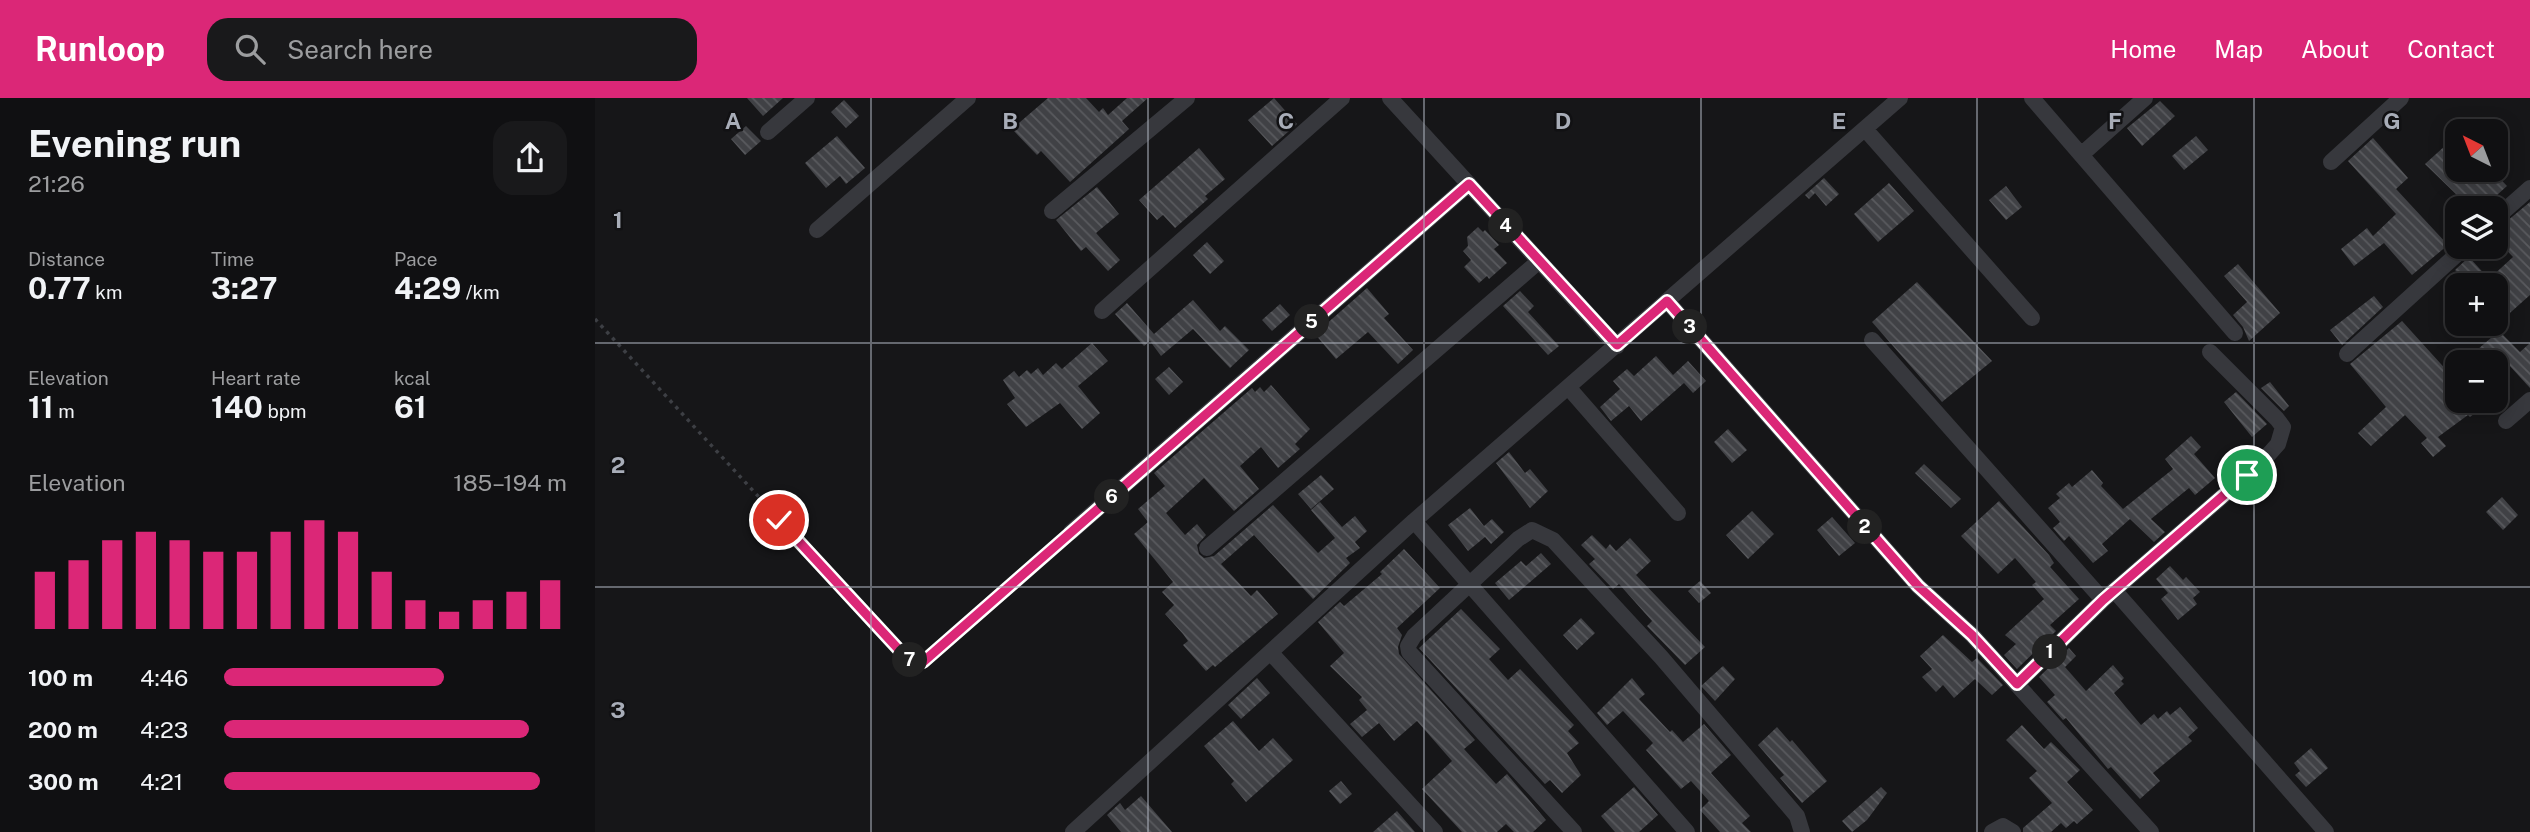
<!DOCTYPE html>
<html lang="en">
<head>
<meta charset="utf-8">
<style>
  body { margin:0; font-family:"Public Sans",sans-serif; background:#19191b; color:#f1f3f6; height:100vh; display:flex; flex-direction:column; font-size:26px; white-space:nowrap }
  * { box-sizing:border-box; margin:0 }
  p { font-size:23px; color:#9c9d9f }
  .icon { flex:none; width:38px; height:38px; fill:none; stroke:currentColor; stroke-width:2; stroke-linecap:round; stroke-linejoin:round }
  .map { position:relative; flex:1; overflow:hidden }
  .drawer { display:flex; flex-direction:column; background:#101012; width:595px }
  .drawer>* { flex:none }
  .needle { width:46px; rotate:318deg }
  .fabs { position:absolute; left:1850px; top:21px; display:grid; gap:14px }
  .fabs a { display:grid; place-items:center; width:63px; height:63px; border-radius:14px; background:#101012; box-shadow:0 4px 18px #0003,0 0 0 2px #303032; font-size:35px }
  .pin { position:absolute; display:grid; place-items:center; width:60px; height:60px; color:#fff; margin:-30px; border:4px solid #fff; border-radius:50%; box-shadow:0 2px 7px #0007 }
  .km { position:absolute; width:35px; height:35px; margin:-18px; border-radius:50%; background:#222; color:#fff; font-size:19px; line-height:35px; text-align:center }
  .round { display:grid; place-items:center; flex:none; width:74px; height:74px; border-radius:21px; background:#19191b }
  .summary { display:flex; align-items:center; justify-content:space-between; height:119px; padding:0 28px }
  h1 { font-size:38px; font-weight:700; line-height:52px }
  .stats { display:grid; grid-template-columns:repeat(3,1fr); gap:10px; height:119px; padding:7px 28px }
  .stats div { display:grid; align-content:center }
  .stats b { font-size:30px; font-weight:700 }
  .stats small { font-size:19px; font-weight:400 }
  .stats p { font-size:19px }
  .chart { height:196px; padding:14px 28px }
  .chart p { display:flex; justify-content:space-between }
  .chart svg { width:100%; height:126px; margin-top:7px; stroke:#db2777; stroke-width:6 }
  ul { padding:0 28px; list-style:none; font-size:23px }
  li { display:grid; grid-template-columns:112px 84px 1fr; align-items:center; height:52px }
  li i { height:18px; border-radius:9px; background:#db2777 }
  header { display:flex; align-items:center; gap:42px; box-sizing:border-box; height:98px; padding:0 35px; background:#db2777; color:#fff }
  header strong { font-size:33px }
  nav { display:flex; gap:38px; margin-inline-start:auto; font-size:24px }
  .search { width:490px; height:63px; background:#19191b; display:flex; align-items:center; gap:18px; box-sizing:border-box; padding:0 24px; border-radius:21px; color:#9c9d9f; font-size:26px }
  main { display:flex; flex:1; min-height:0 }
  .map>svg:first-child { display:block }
</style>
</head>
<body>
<header>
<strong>Runloop</strong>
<div class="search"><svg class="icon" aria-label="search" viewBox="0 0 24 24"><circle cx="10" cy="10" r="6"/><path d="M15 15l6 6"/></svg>Search here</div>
<nav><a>Home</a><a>Map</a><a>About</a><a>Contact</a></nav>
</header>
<main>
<section class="drawer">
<div class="summary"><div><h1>Evening run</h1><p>21:26</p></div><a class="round"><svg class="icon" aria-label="share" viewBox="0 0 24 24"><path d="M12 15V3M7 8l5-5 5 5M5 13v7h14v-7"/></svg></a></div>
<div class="stats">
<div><p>Distance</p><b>0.77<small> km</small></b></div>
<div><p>Time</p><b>3:27</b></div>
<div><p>Pace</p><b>4:29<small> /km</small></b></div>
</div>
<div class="stats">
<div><p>Elevation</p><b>11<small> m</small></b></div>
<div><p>Heart rate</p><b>140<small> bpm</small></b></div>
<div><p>kcal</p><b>61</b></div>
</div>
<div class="chart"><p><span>Elevation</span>185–194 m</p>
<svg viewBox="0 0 160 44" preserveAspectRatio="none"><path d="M5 44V24M15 44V20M25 44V13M35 44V10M45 44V13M55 44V17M65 44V17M75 44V10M85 44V6M95 44V10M105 44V24M115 44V34M125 44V38M135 44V34M145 44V31M155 44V27"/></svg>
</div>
<ul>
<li><b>100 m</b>4:46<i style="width:64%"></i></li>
<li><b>200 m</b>4:23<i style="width:89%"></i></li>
<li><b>300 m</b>4:21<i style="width:92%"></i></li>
</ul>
</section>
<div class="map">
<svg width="1935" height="734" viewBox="0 0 1935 734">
  <defs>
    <pattern id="building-back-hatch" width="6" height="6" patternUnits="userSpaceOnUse" patternTransform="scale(1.75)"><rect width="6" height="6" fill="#404145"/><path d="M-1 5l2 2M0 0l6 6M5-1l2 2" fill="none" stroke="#595a5e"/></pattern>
  </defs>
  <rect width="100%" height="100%" fill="#161618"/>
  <path fill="url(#building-back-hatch)" d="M152,0H188L168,18Z
    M453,0H491L504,14L508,10L513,17L532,0H553L527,23L534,31L475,84L446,53L442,57L417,31Z
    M679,0L702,26L677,48L653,22Z
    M249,2L264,18L251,30L236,14Z
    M1565,3L1580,18L1547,48L1532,30Z
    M151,28L166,43L150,57L136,41Z
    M1862,37V72H1897L1912,88L1902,97L1906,102L1896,110H1853L1865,100L1830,66Z
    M242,38L270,70L251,86L245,78L231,90L210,65Z
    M1601,38L1613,52L1589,72L1577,58Z
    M1778,40L1813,80L1801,91L1853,147L1817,177L1789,145L1759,168L1746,151L1772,130L1778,138L1801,116L1753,63Z
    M604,50L630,81L610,98L613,101L580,130L568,117L562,122L544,102Z
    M1229,80L1244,96L1231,108L1220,95L1214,101L1210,97Z
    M1294,85L1319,113L1283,144L1259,116Z
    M1411,88L1427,109L1411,122L1394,102Z
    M502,89L524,116L501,135L525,162L513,173L491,149L486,153L461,122Z
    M1935,104V197L1907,222L1900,215V187H1874L1860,172L1874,159L1894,181L1918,159L1900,140V133Z
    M883,129L888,134L890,132L904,147L899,151L912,165L894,181L892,178L884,185L869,169L876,162L868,153L873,148L872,139Z
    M612,144L629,163L615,176L598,157Z
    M1643,166L1685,215L1654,243L1648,229L1638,217L1652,204L1629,178Z
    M1322,184L1397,263L1347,304L1277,224Z
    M772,190L794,216L789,220L818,252L803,266L773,234L741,261L720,236Z
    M925,193L939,208L933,214L964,248L953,257L908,208Z
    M1779,198L1788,209L1747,247L1735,232Z
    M598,202L625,233L630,228L654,252L635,270L598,231L566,258L555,243L549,248L520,216L532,205L559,236Z
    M685,206L695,217L677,233L667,222Z
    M1807,223L1855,276L1862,270V303H1895L1875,319L1873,317L1843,339L1851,348L1838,359L1826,345L1832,340L1810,317L1776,348L1763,335L1791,309L1755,266Z
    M1904,233L1925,254L1935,245V290L1903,255L1892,264H1868Z
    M497,245L513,263L483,288L505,315L487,331L465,305L431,329L412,306L420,300L408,282L419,273L424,279L432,272L436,276L443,270L448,277L461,265L467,271Z
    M1061,258L1078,277L1093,263L1111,283L1098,295L1089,285L1046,323L1034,308L1016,323L1005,309L1025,291L1018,283L1032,271L1039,278Z
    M574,269L588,284L574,297L560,281Z
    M1675,284L1694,308L1689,313L1666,290Z
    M676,287L715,331L700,346L705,351L683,370L666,349L645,368L664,391L639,413L609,380L571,415L590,437L602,426L611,437L602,447L604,456L609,460L619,458L678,407L723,455L740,440L716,412L725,404L747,429L760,418L772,433L760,444L765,450L751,460L755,465L718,501L659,437L626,466L656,498L662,492L683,516L620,569L618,567L611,573L588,547L593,543L588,536L570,516L579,507L567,494L578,484L539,436L553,424L543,411L570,388L559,375L657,290L660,294L665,289L669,294Z
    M1641,294L1672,326L1657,339L1629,304Z
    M1133,331L1152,352L1137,365L1119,344Z
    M1596,338L1606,349L1599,356L1620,380L1600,397L1594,390L1556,421L1570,434L1559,444L1535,421L1507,446L1513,453L1498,465L1474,438L1469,443L1458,430L1465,424L1453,410L1465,400L1461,396L1474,385L1477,389L1497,372L1508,385L1506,388L1528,411L1578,371L1570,361Z
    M914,354L930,375L935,371L953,393L935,410L901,365Z
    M1329,366L1366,401L1356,410L1320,375Z
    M726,377L739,391L716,411L703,396Z
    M1907,399L1923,417L1908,432L1891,414Z
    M1404,403L1454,457L1459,465L1455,469L1484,501L1455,527L1461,533L1422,571L1409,557L1421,546L1410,537L1449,501L1437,487L1441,484L1420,460L1403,476L1366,438Z
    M875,410L889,428L897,421L909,434L896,446L890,439L873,453L853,427Z
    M1157,413L1179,436L1153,461L1131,437Z
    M1237,419L1260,445L1244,458L1222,432Z
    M997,437L1011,451L1015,446L1021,453L1035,440L1056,463L1041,477L1110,549L1090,567L1052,528L1057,523L1024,486L1018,491L994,466L1000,461L986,447Z
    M809,451L845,490L802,530L807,537L803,549L804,556L880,642L869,651L901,686L912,676L951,722L938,734H919L911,726L902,734H867L827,691L857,663L822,623L799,643L784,625L767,639L755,626L772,612L764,602L767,599L735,568L749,555L723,524L745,504L749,508L787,476L785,474Z
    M946,455L956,466L914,502L900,485L926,463L931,468Z
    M1575,468L1588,482L1591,479L1605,494L1598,500L1602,506L1583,522L1566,501L1573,495L1561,481Z
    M1105,483L1116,495L1104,505L1093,493Z
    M866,511L905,551L894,561L913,582L925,571L979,627L973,633L984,645L972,655L986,677L967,695L955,682L950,686L824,550Z
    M986,520L1000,535L982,552L968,537Z
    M1348,537L1377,564L1382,560L1408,587L1397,597L1380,581L1359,600L1348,587L1341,594L1327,579L1337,571L1325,558Z
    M1474,550L1481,558L1470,569L1491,593L1518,567L1529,580L1526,583L1529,586L1519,595L1546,627L1559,616L1563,621L1572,613L1575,617L1585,609L1603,630L1593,639L1597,643L1558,675L1565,683L1545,701L1516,669L1513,671L1471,620L1468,622L1452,604L1460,597L1444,579Z
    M1128,568L1140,581L1120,603L1106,588Z
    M662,580L675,595L646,621L633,607Z
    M1037,580L1050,596L1044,601L1075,634L1077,632L1088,644L1109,626L1136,657L1116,675L1155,718L1147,725L1156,734H1125L1105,712L1114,703L1096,683L1086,691L1051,652L1058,645L1028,613L1012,627L1002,615Z
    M638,623L664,653L678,640L698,662L651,704L636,686L639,683L609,648Z
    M1427,627L1449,651L1456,644L1485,672L1472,684L1498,712L1482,726L1479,723L1471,730L1466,725L1456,734H1428V730L1457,705L1434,680L1442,673L1411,642Z
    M1182,629L1195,644L1197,642L1232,683L1207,705L1185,680L1189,677L1163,647Z
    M1716,650L1733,670L1711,689L1700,677L1705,673L1699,665Z
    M746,683L757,696L745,706L734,693Z
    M1039,689L1063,717L1044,734H1020L1006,718Z
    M1286,689L1292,695L1272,722L1257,734L1247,723Z
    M546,698L577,734H526L512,717L525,705L530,712Z
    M802,713L820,734H778Z"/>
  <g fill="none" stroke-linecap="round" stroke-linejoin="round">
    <path stroke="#3d3f44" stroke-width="3.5" stroke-dasharray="3.5 5" stroke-linecap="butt" d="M0,221L313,561L328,564L337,559L465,445"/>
    <path stroke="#37383d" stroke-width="16" d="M795,0L1022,248
      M1437,0L1640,235
      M1270,31L1437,220
      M173,34L212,0
      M1486,57L1550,0
      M1736,64L1806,0
      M457,113L592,0
      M1900,121L1935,90
      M222,132L373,0
      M1072,203L1323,488L1377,537L1556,734
      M507,213L747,0
      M1277,242L1508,502
      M1752,256L1870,149
      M973,289L1083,415
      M1911,323L1935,302
      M819,423L1092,734
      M476,434L874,86
      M612,450L943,164
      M1519,492L1731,734
      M676,555L840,734
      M1422,586L1508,502L1666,365L1683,346L1688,329L1682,321L1615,254
      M478,734L819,423L1305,0
      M979,734L814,554L813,548L819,538L923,441L937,432L958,442L1066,559L1202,718L1207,734
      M1397,734L1408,728L1418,734"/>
  </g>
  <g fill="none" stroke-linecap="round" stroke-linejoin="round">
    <defs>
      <path id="route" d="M184,422L307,555L320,564H328L874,86L1022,247L1072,203L1323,488L1377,537L1422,586L1508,502L1652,377"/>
    </defs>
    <use href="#route" stroke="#fff" stroke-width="14"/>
    <use href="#route" stroke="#db2777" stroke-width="9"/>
  </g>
  <path fill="none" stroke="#a8adb8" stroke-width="2" stroke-opacity="0.55" d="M276,0V734M553,0V734M829,0V734M1106,0V734M1382,0V734M1659,0V734M0,245H1935M0,489H1935"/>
  <g font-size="23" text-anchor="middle" font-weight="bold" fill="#a8adb8" stroke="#111113" stroke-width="5" stroke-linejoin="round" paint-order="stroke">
    <text x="138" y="31">A</text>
    <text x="415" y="31">B</text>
    <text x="691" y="31">C</text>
    <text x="968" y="31">D</text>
    <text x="1244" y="31">E</text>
    <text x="1520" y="31">F</text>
    <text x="1797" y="31">G</text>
    <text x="23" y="130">1</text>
    <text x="23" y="375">2</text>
    <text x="23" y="620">3</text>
  </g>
</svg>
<div class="fabs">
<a><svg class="needle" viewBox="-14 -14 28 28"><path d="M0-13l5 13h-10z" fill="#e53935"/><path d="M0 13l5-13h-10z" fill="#9c9d9f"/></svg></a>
<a><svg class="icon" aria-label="layers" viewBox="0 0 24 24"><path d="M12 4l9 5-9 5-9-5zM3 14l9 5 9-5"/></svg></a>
<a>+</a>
<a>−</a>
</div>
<div class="pin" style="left:1652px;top:377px;background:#1e9e55"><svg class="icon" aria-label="arrive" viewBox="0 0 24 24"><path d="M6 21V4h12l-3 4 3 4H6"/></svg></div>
<div class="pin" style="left:184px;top:422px;background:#d93025"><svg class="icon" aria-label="check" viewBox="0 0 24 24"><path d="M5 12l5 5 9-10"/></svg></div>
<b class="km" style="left:1455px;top:554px">1</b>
<b class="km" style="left:1270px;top:429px">2</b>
<b class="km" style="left:1095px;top:229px">3</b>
<b class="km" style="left:911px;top:128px">4</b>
<b class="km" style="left:717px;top:224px">5</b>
<b class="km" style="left:517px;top:399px">6</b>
<b class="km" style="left:315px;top:562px">7</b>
</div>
</main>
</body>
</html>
